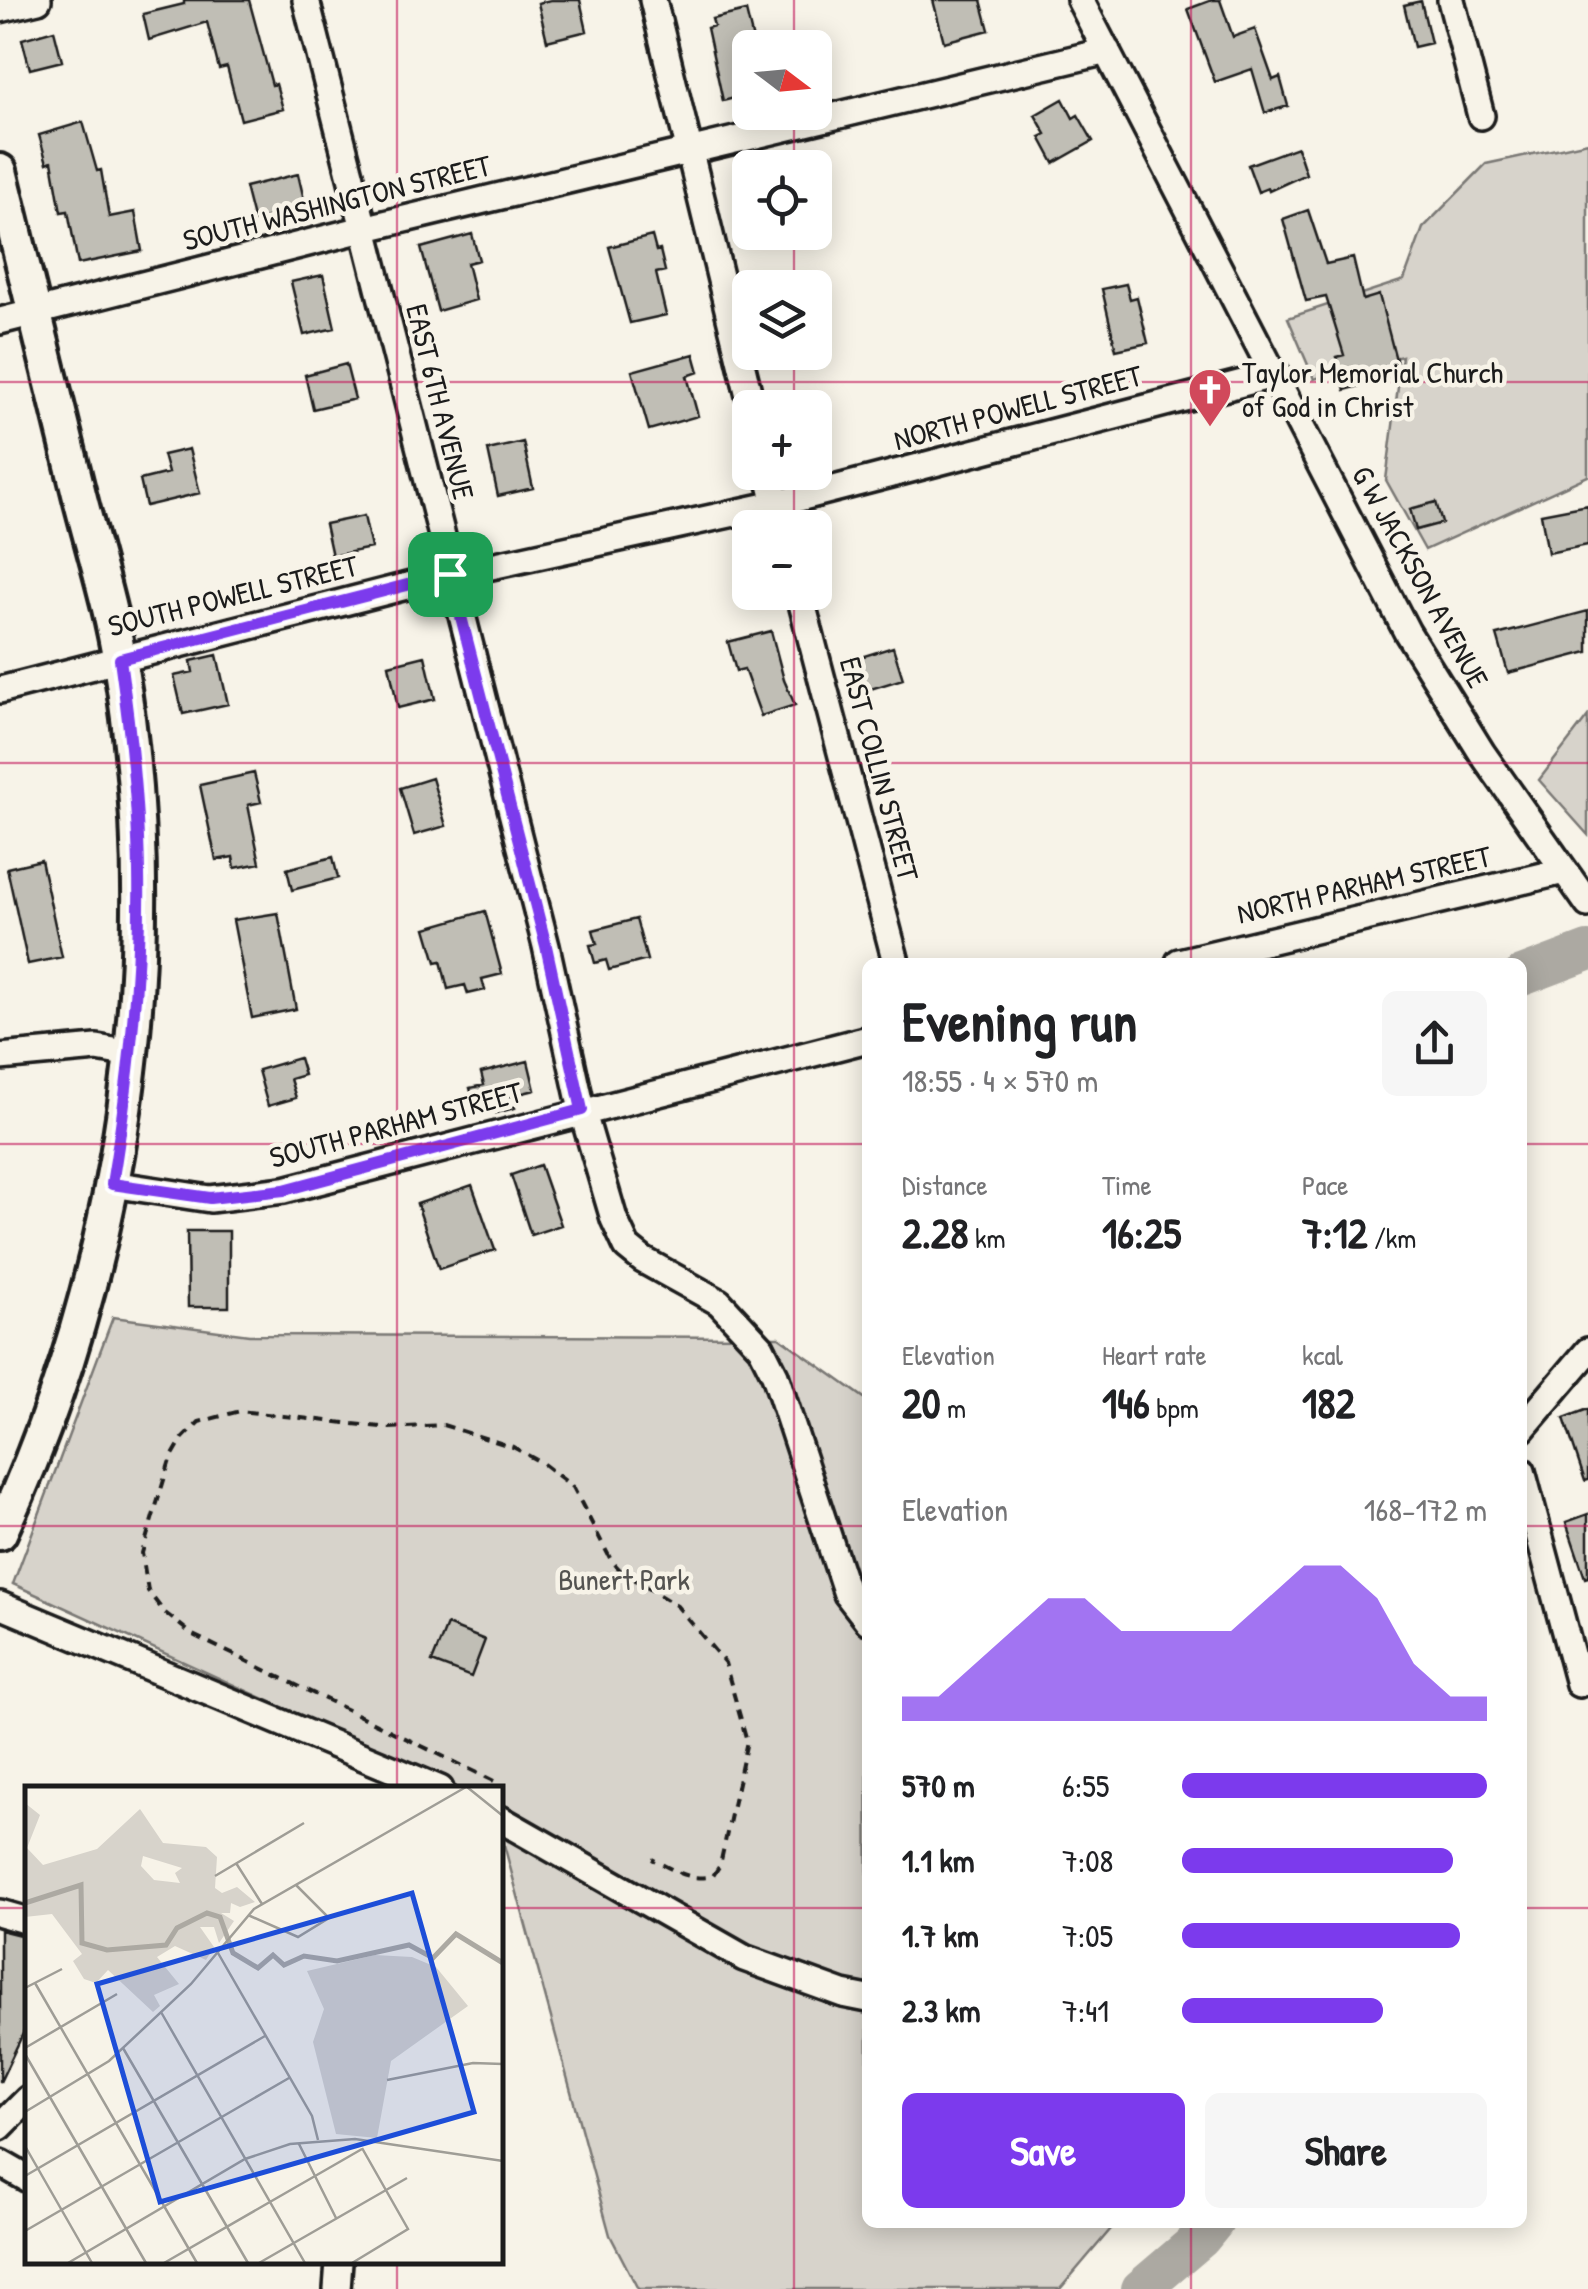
<!DOCTYPE html>
<html lang="en">
<head>
<meta charset="utf-8">
<style>
  body { margin:0; font-family:"Patrick Hand",sans-serif; background:#f6f6f6; color:#202124; height:100vh; display:flex; flex-direction:column; font-size:38px; white-space:nowrap }
  * { box-sizing:border-box; margin:0 }
  p { font-size:32px; color:#757577 }
  .icon { flex:none; width:55px; height:55px; fill:none; stroke:currentColor; stroke-width:2; stroke-linecap:round; stroke-linejoin:round }
  .map { position:relative; flex:1; overflow:hidden }
  .side { position:absolute; left:862px; top:958px; width:665px; height:1270px; display:flex; flex-direction:column; background:#fff; border-radius:15px; box-shadow:0 5px 25px #0003 }
  .side>* { flex:none }
  .needle { width:65px; rotate:106deg }
  .tools { position:absolute; left:732px; top:30px; display:grid; gap:20px }
  .tools a { display:grid; place-items:center; width:100px; height:100px; border-radius:15px; background:#fff; box-shadow:0 5px 25px #0003; font-size:50px }
  .pin { position:absolute; display:grid; place-items:center; width:85px; height:85px; color:#fff; margin:-42px; border-radius:20px; box-shadow:0 5px 15px #0006 }
  .round { display:grid; place-items:center; flex:none; width:105px; height:105px; border-radius:15px; background:#f6f6f6 }
  .overview { display:flex; align-items:center; justify-content:space-between; height:170px; padding:0 40px }
  h1 { font-size:55px; font-weight:700; line-height:75px }
  .stats { display:grid; grid-template-columns:repeat(3,1fr); gap:15px; height:170px; padding:10px 40px }
  .stats div { display:grid; align-content:center }
  .stats b { font-size:42px; font-weight:700 }
  .stats small { font-size:28px; font-weight:400 }
  .stats p { font-size:28px }
  .chart { height:280px; padding:20px 40px }
  .chart p { display:flex; justify-content:space-between }
  .chart svg { width:100%; height:180px; margin-top:10px; fill:#7c3aed; opacity:.7 }
  .cta { display:flex; gap:20px; margin-top:auto; padding:20px 40px }
  .cta a { flex:1; height:115px; border-radius:15px; background:#7c3aed; color:#fff; font-size:40px; font-weight:700; line-height:115px; text-align:center }
  .cta a+a { background:#f6f6f6; color:#202124 }
  ul { padding:0 40px; list-style:none; font-size:32px }
  li { display:grid; grid-template-columns:160px 120px 1fr; align-items:center; height:75px }
  li i { height:25px; border-radius:12px; background:#7c3aed }
  .map>svg:first-child { display:block }
</style>
</head>
<body>
<div class="map">
<svg width="1588" height="2289" viewBox="0 0 1588 2289">
  <rect width="100%" height="100%" fill="#f7f3e8"/>
  <filter id="ink" filterUnits="userSpaceOnUse"><feTurbulence type="fractalNoise" baseFrequency=".01" numOctaves="2"/><feDisplacementMap in="SourceGraphic" scale="20" xChannelSelector="R" yChannelSelector="G"/><feConvolveMatrix kernelMatrix="1 2 1 2 8 2 1 2 1" color-interpolation-filters="sRGB"/></filter>
  <g filter="url(#ink)">
    <path fill="#d7d3cb" stroke="#7a7874" stroke-width="2.5" d="M1588,142V476L1425,550L1386,480L1402,356L1314,379L1288,318L1404,280L1423,228L1486,164Z
      M1588,716V835L1539,780Z
      M113,1317L249,1335L779,1337L867,1400L868,2222L1116,2223L1060,2289H638L610,2235L500,1830V1789H440L383,1753L13,1584Z"/>
    <g fill="none" stroke-linecap="round" stroke-linejoin="round">
      <path stroke="#aca9a2" stroke-width="40" d="M1522,976L1588,951
        M1141,2289L1201,2238L1214,2222"/>
    </g>
    <path fill="#c0beb5" stroke="#1c1c1c" stroke-width="2.5" d="M184,0H249L272,85L276,84L283,109L241,120L227,67L219,69L207,22L149,40L143,14L184,4Z
      M551,0H580L587,31L547,41L538,3Z
      M933,0H981L989,30L944,42Z
      M1212,0H1220L1233,37L1255,29L1273,80L1280,77L1288,106L1265,113L1252,69L1215,82L1188,9Z
      M1421,1L1431,43L1414,47L1404,5Z
      M746,11L755,48H750V94L723,101L707,28L714,26L712,19Z
      M54,30L62,61L30,69L22,39Z
      M1063,99L1073,118L1078,115L1093,141L1054,163L1040,137L1046,134L1035,115Z
      M83,122L97,171L101,170L109,217L135,212L142,251L78,264L68,211L61,212L52,161L47,163L39,135Z
      M1297,147L1306,174L1269,191L1268,188L1258,192L1248,165Z
      M298,174L306,208L254,222L245,187Z
      M1308,210L1326,264L1353,258L1363,300L1379,295L1400,375L1345,390L1336,357L1344,355L1326,297L1306,301L1283,219Z
      M472,234L479,260L467,263L476,300L438,311L421,248Z
      M652,236L656,251L660,250L665,271L656,273L666,315L630,323L609,247Z
      M323,275L335,328L304,335L291,282Z
      M1126,284L1130,299L1137,297L1148,343L1116,350L1102,289Z
      M694,354L699,372L687,376L698,416L649,430L632,371Z
      M346,364L355,399L313,409L305,375Z
      M523,442L533,488L498,496L488,450Z
      M189,449L200,493L146,506L140,480L168,473L163,455Z
      M1436,502L1442,523L1416,530L1410,509Z
      M1588,505V545L1548,553L1541,514Z
      M364,516L371,548L332,556L325,524Z
      M1588,611V652L1508,673L1497,635Z
      M771,631L784,680L795,705L761,716L744,669L736,671L728,642Z
      M893,647L903,679L861,692L851,660Z
      M217,655L228,704L183,714L174,676L193,672L191,661Z
      M425,656L435,699L398,708L389,665Z
      M254,773L261,802L248,805L260,863L235,868L233,857L216,860L200,785Z
      M432,778L446,826L414,835L400,788Z
      M333,857L338,878L292,890L287,869Z
      M41,860L62,957L28,964L7,868Z
      M485,911L502,974L482,979L485,990L468,994L465,985L448,989L441,961L436,962L426,928Z
      M278,913L296,1009L252,1018L233,920Z
      M636,919L647,960L609,970L606,960L595,963L590,945L597,944L593,930Z
      M299,1058L304,1075L290,1079L296,1098L268,1106L258,1070Z
      M528,1061L535,1090L511,1096L515,1108L496,1113L493,1102L475,1107L470,1088L484,1085L481,1073Z
      M540,1165L561,1225L531,1235L511,1175Z
      M472,1185L495,1250L439,1269L417,1204Z
      M187,1231H229V1307H188Z
      M1588,1409V1480L1585,1481L1564,1418Z
      M1588,1514V1577L1585,1578L1566,1522Z
      M447,1625L485,1640L471,1677L432,1662Z
      M0,1930L28,1937V2023L0,2082Z"/>
    <g fill="none" stroke-linecap="round" stroke-linejoin="round">
      <defs>
        <path id="minor" d="M306,0L546,946L582,1110L614,1219L627,1247L643,1260L719,1302L761,1347L775,1375L847,1594L868,1621
          M653,0L752,408
          M1080,0L1407,632L1482,753L1588,904
          M1451,0L1481,116
          M0,9L38,0
          M0,321L363,229L1107,51
          M768,472L782,528
          M799,592L896,962
          M0,690L450,575L776,504L1277,374
          M1179,962L1564,871
          M0,1057L97,1048L131,1054
          M112,1184L210,1199L284,1190L868,1039
          M1522,1429L1588,1351
          M1522,1471L1579,1684
          M0,1605L440,1789
          M500,1819L744,1958L843,1994L868,1999
          M0,1913L28,1921
          M0,2127L28,2099
          M0,2163L28,2179
          M337,2289L339,2262"/>
        <path id="major" d="M0,171C26,279 52,387 79,494C93,550 111,606 120,663C168,954 124,1266 0,1533"/>
      </defs>
      <use href="#minor" stroke="#1c1c1c" stroke-width="32"/>
      <use href="#major" stroke="#1c1c1c" stroke-width="40"/>
      <path stroke="#1c1c1c" stroke-width="4" stroke-dasharray="10 8" stroke-linecap="butt" d="M494,1781L193,1635L164,1612L148,1591L142,1553L170,1460L183,1438L199,1422L240,1411L389,1428L443,1425L513,1447L542,1463L573,1487L611,1560L622,1572L677,1606L725,1663L747,1741L720,1865L713,1876C690,1882 672,1869 652,1859"/>
      <use href="#minor" stroke="#f7f3e8" stroke-width="25"/>
      <use href="#major" stroke="#f7f3e8" stroke-width="32"/>
    </g>
  </g>
  <g fill="none" stroke-linecap="round" stroke-linejoin="round" filter="url(#ink)">
    <defs>
      <path id="route" d="M450,574L546,946L582,1110L284,1190L210,1198L112,1184C129,1081 141,976 139,872C138,801 130,729 120,659Z"/>
    </defs>
    <use href="#route" stroke="#fff" stroke-width="20"/>
    <use href="#route" stroke="#7c3aed" stroke-width="12"/>
  </g>
  <path fill="none" stroke="#c2185b" stroke-width="2.5" stroke-opacity="0.55" d="M397,0V1789M794,0V48M1191,0V962M794,112V168M794,232V288M794,352V408M0,382H1588M794,472V528M794,592V2289M0,763H1588M0,1144H868M1522,1144H1588M0,1526H868M1522,1526H1588M0,1908H28M500,1908H868M1522,1908H1588M1191,2222V2289M397,2262V2289"/>
  <defs>
    <symbol id="church-pin" viewBox="-11 -11 22 30"><path d="M0 17L-7.5 6A9.5 9.5 0 1 1 7.5 6Z" fill="#d1495b" stroke="#f7f3e8"/><path d="M-1.2-6h2.4v3.5h3.3v2.4h-3.3V6h-2.4V-.1h-3.3v-2.4h3.3Z" fill="#fff"/></symbol>
  </defs>
  <g fill-rule="evenodd">
    <use href="#church-pin" x="1185" y="365" width="50" height="68"/>
  </g>
  <g text-anchor="middle" stroke-width="9" stroke-linejoin="round" paint-order="stroke">
    <g font-size="30" fill="#1c1c1c" stroke="#f7f3e8">
      <text transform="translate(337 203) rotate(-14)" y="10">SOUTH WASHINGTON STREET</text>
      <text transform="translate(440 402) rotate(76)" y="10">EAST 6TH AVENUE</text>
      <text transform="translate(1018 408) rotate(-15)" y="10">NORTH POWELL STREET</text>
      <text transform="translate(1420 577) rotate(61)" y="10">G W JACKSON AVENUE</text>
      <text transform="translate(233 596) rotate(-14)" y="10">SOUTH POWELL STREET</text>
      <text transform="translate(879 769) rotate(75)" y="10">EAST COLLIN STREET</text>
      <text transform="translate(1364 885) rotate(-13)" y="10">NORTH PARHAM STREET</text>
      <text transform="translate(396 1125) rotate(-15)" y="10">SOUTH PARHAM STREET</text>
    </g>
    <g font-size="30" fill="#1c1c1c" stroke="#f7f3e8" text-anchor="start">
      <text x="1242" y="383">Taylor Memorial Church<tspan x="1242" dy="34">of God in Christ</tspan></text>
    </g>
    <g font-size="30" fill="#545351" stroke="#f7f3e8">
      <text x="624" y="1590">Bunert Park</text>
    </g>
  </g>
  <g transform="translate(25 1786)">
    <rect width="478" height="478" fill="#f7f3e8"/>
    <path d="M0,17L15,29L2,62L18,79L72,63L115,23L138,57L181,61L192,71L190,102L197,107L212,101L230,116L215,121L206,117L205,127H196L209,135L194,157L189,141H175L189,161L181,174L150,160L132,171L154,198L129,209L135,220L128,226L83,184L71,197L59,193L48,175L57,168L27,128L0,131ZM118,70L157,82L150,87L155,97L129,94L116,80ZM350,169L387,171L411,181L443,220L366,275L352,352L311,348L288,256L299,223L282,185Z" fill="#d7d3cb" fill-rule="evenodd"/>
    <path fill="none" stroke="#aca9a2" stroke-width="5" d="M0,117L56,99L57,157L82,164L141,159L152,142L182,127L195,131L208,167L233,182L248,169L259,179L279,170L312,175L384,159L408,172L431,148L478,177"/>
    <path fill="none" stroke="#9f9d96" stroke-width="2.5" d="M442,1L478,30M211,77L237,118M190,90L279,37M223,129L273,151L304,132L271,99M193,167L287,330L293,354M10,197L172,477M0,202L37,183M136,226L280,477M0,262L92,208M98,262L223,477M0,268L121,477M362,294L448,277L478,278M0,326L84,275L166,198L229,123L441,1M274,358L311,432M0,360L67,477M0,390L240,250M0,445L264,292M43,477L220,373L265,358L330,353L478,375M139,477L337,363M234,477L382,392M327,477L383,443L337,362"/>
    <path fill="#1d4ed8" fill-opacity="0.15" stroke="#1d4ed8" stroke-width="5" d="M387,107L449,326L135,416L72,198Z"/>
    <rect width="478" height="478" fill="none" stroke="#1c1c1c" stroke-width="5"/>
  </g>
</svg>
<div class="tools">
<a><svg class="needle" viewBox="-14 -14 28 28"><path d="M0-13l5 13h-10z" fill="#e53935"/><path d="M0 13l5-13h-10z" fill="#757577"/></svg></a>
<a><svg class="icon" aria-label="locate" viewBox="0 0 24 24"><circle cx="12" cy="12" r="6"/><path d="M12 2v4M12 18v4M2 12h4M18 12h4"/></svg></a>
<a><svg class="icon" aria-label="layers" viewBox="0 0 24 24"><path d="M12 4l9 5-9 5-9-5zM3 14l9 5 9-5"/></svg></a>
<a>+</a>
<a>−</a>
</div>
<div class="pin" style="left:450px;top:574px;background:#1e9e55"><svg class="icon" aria-label="arrive" viewBox="0 0 24 24"><path d="M6 21V4h12l-3 4 3 4H6"/></svg></div>
<section class="side">
<div class="overview"><div><h1>Evening run</h1><p>18:55 · 4 × 570 m</p></div><a class="round"><svg class="icon" aria-label="share" viewBox="0 0 24 24"><path d="M12 15V3M7 8l5-5 5 5M5 13v7h14v-7"/></svg></a></div>
<div class="stats">
<div><p>Distance</p><b>2.28<small> km</small></b></div>
<div><p>Time</p><b>16:25</b></div>
<div><p>Pace</p><b>7:12<small> /km</small></b></div>
</div>
<div class="stats">
<div><p>Elevation</p><b>20<small> m</small></b></div>
<div><p>Heart rate</p><b>146<small> bpm</small></b></div>
<div><p>kcal</p><b>182</b></div>
</div>
<div class="chart"><p><span>Elevation</span>168–172 m</p>
<svg viewBox="0 0 160 44" preserveAspectRatio="none"><path d="M0 44V38L10 38L20 30L30 22L40 14L50 14L60 22L70 22L80 22L90 22L100 14L110 6L120 6L130 14L140 30L150 38L160 38V44z"/></svg>
</div>
<ul>
<li><b>570 m</b>6:55<i style="width:100%"></i></li>
<li><b>1.1 km</b>7:08<i style="width:89%"></i></li>
<li><b>1.7 km</b>7:05<i style="width:91%"></i></li>
<li><b>2.3 km</b>7:41<i style="width:66%"></i></li>
</ul>
<div class="cta"><a>Save</a><a>Share</a></div>
</section>
</div>
</body>
</html>
